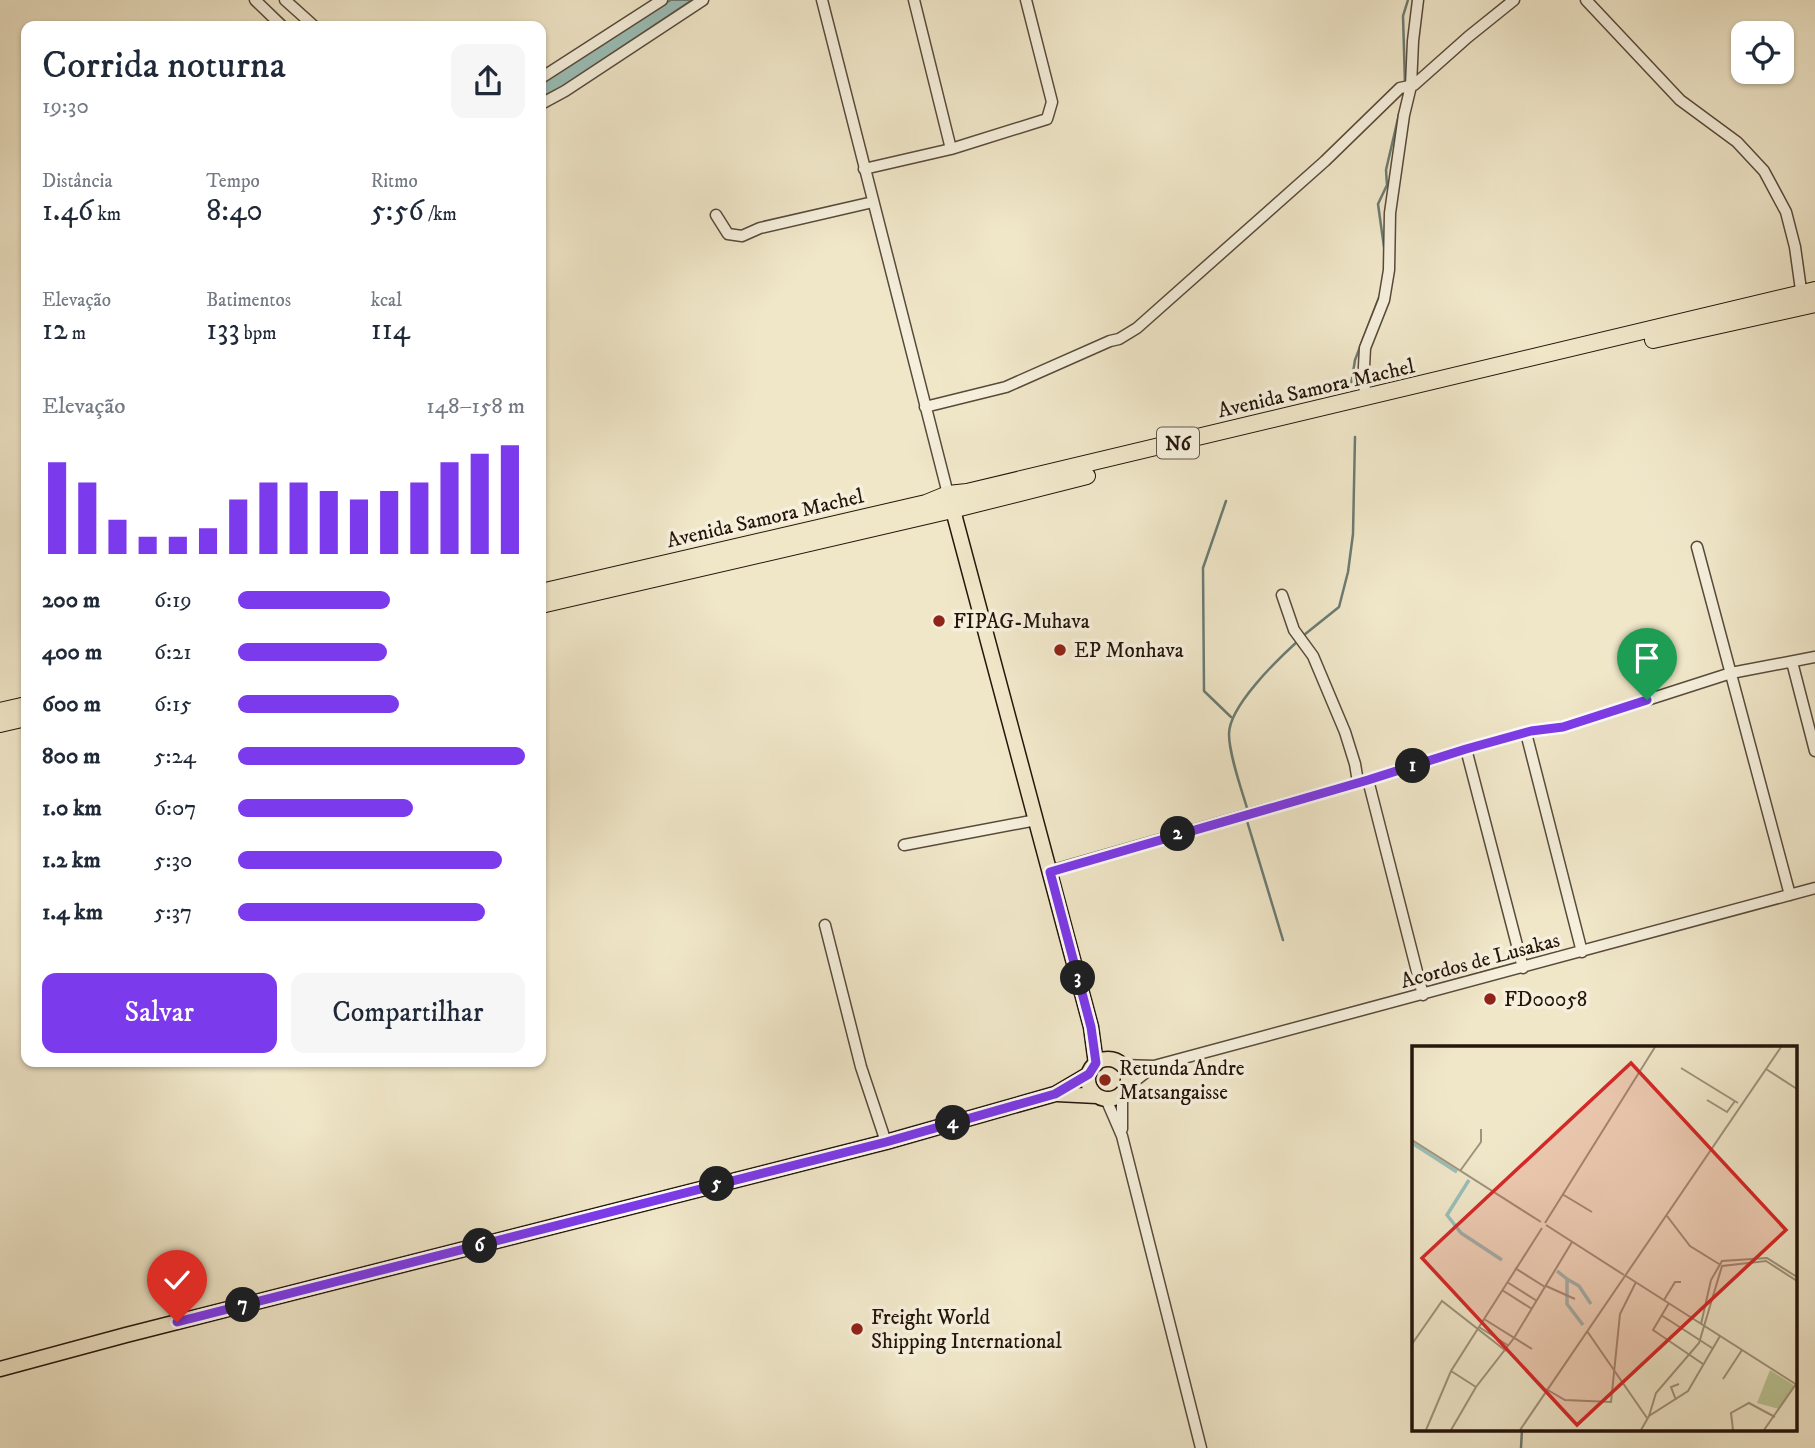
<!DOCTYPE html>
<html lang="pt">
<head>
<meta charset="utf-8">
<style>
  body { margin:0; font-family:"IM FELL DW Pica",serif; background:#f6f6f7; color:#1f2937; height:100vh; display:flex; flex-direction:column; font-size:26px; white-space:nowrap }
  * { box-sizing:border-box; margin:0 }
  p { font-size:23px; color:#747a83 }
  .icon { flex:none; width:38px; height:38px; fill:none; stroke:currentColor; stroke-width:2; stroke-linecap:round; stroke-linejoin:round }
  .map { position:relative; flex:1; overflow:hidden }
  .panel { position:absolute; left:21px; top:21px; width:525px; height:1046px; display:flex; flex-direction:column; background:#fff; border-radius:14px; box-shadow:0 2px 5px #0004 }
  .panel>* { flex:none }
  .tools { position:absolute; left:1731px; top:21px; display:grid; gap:14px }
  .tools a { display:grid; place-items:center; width:63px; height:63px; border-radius:14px; background:#fff; box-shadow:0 2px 5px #0004; font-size:35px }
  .pin { position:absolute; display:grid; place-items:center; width:60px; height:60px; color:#fff; margin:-72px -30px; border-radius:50% 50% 50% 0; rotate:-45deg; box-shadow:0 0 7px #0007 }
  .pin .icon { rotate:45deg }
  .km { position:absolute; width:35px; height:35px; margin:-18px; border-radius:50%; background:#222; color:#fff; font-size:19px; line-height:35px; text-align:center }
  .round { display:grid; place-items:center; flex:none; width:74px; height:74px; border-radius:14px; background:#f6f6f7 }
  .summary { display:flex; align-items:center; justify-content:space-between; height:119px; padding:0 21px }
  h1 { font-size:38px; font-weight:600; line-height:52px }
  .metrics { display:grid; grid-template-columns:repeat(3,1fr); gap:10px; height:119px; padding:7px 21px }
  .metrics div { display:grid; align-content:center }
  .metrics b { font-size:30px; font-weight:600 }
  .metrics small { font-size:19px; font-weight:400 }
  .metrics p { font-size:19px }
  .chart { height:196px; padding:14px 21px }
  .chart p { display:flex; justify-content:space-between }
  .chart svg { width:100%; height:126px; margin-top:7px; stroke:#7c3aed; stroke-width:6 }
  .action { display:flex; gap:14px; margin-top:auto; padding:14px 21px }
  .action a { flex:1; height:80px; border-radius:14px; background:#7c3aed; color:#fff; font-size:28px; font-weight:600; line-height:80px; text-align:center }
  .action a+a { background:#f6f6f7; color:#1f2937 }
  ul { padding:0 21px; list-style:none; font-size:23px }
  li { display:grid; grid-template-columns:112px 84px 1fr; align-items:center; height:52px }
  li i { height:18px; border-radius:9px; background:#7c3aed }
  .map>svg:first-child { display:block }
</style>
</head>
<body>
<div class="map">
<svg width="1815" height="1448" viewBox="0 0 1815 1448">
  <rect width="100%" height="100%" fill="#f0e7c9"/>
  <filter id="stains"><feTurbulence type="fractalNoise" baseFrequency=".00286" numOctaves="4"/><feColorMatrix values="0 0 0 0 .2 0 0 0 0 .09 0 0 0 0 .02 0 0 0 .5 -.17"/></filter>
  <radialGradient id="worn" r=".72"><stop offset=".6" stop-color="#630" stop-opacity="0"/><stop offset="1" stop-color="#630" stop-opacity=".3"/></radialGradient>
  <path fill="#9abfb8" stroke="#6b7b73" stroke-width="2" d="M671,0H692L559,89L541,97V82Z"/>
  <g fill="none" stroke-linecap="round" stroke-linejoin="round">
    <path stroke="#6b7b73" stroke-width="2.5" d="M1405,84L1403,16L1408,0
      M1384,247L1378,204L1387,185L1386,170L1399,114
      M1351,385L1355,360L1380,295
      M1226,501L1203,568L1204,691L1231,717
      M1304,635L1339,607L1348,572L1353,534L1355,437
      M1247,808C1241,788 1229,754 1229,734C1229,706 1278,659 1299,640
      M1247,821L1283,940
      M1521,1448L1522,1429"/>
    <defs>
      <path id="minor" d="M255,0L282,26
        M285,0L314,26
        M822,0L948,494
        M914,0L951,149
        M1586,0L1680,100L1737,142L1764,171L1786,212L1795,247L1802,297
        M541,78L662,0
        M541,104L565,91L703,0
        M864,169L951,149L1047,119L1052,102L1026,0
        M716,215L728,234L742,236L760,228L873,202
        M1369,397L1363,385L1365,348L1384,300L1389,270L1390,213L1404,115L1411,86L1413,41L1418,0
        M925,407L1006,387L1110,341L1119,339L1137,328L1325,161L1400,88L1414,85L1468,37L1514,0
        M1697,547L1790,895
        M1282,595L1294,630L1313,656L1345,732L1355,764L1358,782
        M1792,662L1815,751
        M1526,733L1582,952
        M1466,749L1523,968
        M1368,780L1423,995
        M904,845L1036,820
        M1050,871L1368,780L1466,749L1531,731L1563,727L1731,673L1815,657
        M825,925L861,1067L886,1142
        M1122,1065L1154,1066L1815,888
        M1127,1087L1154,1066
        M1122,1094V1129
        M1106,1099L1122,1136L1201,1448"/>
      <path id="major" d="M950,499L1091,1027L1096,1064
        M1088 1079a20 20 0 1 1 40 0a20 20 0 1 1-40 0Z
        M1057,1094L1097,1096
        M0,1369L126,1335L886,1142L1055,1094L1089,1074"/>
      <path id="highway" d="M1653,340L1815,304
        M541,592L926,503L948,494L967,492L1815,290
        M541,605L952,510L1087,476
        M0,711L26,705
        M0,724L26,718"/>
    </defs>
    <use href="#minor" stroke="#584a3a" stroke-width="13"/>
    <use href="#major" stroke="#25150b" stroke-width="17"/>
    <use href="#highway" stroke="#25150b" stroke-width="18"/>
    <use href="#minor" stroke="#f5efdc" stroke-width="10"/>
    <use href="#major" stroke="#f0e7c9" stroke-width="14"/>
    <use href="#highway" stroke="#f0e7c9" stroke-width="16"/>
  </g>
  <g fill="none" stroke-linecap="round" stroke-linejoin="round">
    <defs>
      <path id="route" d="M177,1322L886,1142L1055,1094L1089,1074L1096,1063L1091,1027L1050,872L1368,780L1466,749L1531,731L1563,727L1647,700"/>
    </defs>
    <use href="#route" stroke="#fff" stroke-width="14"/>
    <use href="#route" stroke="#7c3aed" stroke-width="9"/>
  </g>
  <g fill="#8f2418" stroke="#f5efdc" stroke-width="2.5">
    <circle cx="939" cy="621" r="7"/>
    <circle cx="1060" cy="650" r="7"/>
    <circle cx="1490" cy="999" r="7"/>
    <circle cx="1105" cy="1080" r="7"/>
    <circle cx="857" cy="1329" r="7"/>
  </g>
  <g text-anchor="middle" stroke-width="7" stroke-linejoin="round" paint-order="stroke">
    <rect fill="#f5efdc" stroke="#63564a" stroke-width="2" x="1157" y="427.5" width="42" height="31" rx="5"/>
    <g font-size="19" font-weight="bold" fill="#25150b">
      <text x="1178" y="450">N6</text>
    </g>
    <g font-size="21" fill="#25150b" stroke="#f5efdc">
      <text transform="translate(1316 388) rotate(-13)" y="7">Avenida Samora Machel</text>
      <text transform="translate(765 518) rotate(-13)" y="7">Avenida Samora Machel</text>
      <text transform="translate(1480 960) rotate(-15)" y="7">Acordos de Lusakas</text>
    </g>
    <g font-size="21" fill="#25150b" stroke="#f5efdc" text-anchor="start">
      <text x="953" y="628">FIPAG-Muhava</text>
      <text x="1074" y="657">EP Monhava</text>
      <text x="1504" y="1006">FD00058</text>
      <text x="1119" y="1075">Retunda Andre<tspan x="1119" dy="24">Matsangaisse</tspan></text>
      <text x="871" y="1324">Freight World<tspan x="871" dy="24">Shipping International</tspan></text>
    </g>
  </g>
  <g transform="translate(1412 1046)">
    <rect width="385" height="385" fill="#f0e7c9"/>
    <path d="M358,324L383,340L367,363L345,357Z" fill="#bbc595"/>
    <path fill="none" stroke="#9abfb8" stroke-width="3.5" d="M0,97L45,126M57,134L35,169L49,187L90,214M145,225L155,233V258L171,279M155,233L167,240L179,258"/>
    <path fill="none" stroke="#9f937d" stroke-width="2" d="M269,22L326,57M354,23L385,43M295,54L315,66L323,55M0,94L129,176M48,125L69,96V83M150,148L180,166M255,170L278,200L307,218M133,177L243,1M134,179L212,229M103,222L133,241M214,230L385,339M95,236L125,255M134,240L163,253M90,244L120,263M252,254L263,236H269M257,257L241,284L291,318M249,269L300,302M72,273L120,303M289,278L299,234L310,215L355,212L385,231M67,281L97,300M175,285L235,372M0,298L30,255L94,305M39,325L64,341M311,333L330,304M134,343L153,354L199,356L208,268L224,236M264,354L259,341L267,338M237,370L244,347L287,297L310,220L354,215L385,235M14,384L39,325L130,182M39,384L64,341L102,292L160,196M108,384L369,1M229,384L237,370L276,345L308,290M321,384L319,367L337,357L363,371M352,384L384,338"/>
    <path fill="#d62828" fill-opacity="0.15" stroke="#d62828" stroke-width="3.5" d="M219,17L374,184L165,379L10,212Z"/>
    <rect width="385" height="385" fill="none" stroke="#25150b" stroke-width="3.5"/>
  </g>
  <rect width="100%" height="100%" filter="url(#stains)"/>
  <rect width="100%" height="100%" fill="url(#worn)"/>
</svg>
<div class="tools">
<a><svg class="icon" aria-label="locate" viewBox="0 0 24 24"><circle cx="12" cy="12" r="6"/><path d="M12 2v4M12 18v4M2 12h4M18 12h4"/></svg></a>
</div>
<div class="pin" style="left:1647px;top:700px;background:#1e9e55"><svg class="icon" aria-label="arrive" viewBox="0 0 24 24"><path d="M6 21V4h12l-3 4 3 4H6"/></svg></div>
<div class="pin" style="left:177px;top:1322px;background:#d93025"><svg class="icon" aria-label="check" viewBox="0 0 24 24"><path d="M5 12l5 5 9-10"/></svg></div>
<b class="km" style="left:1413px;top:766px">1</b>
<b class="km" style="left:1178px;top:834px">2</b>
<b class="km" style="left:1078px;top:978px">3</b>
<b class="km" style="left:953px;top:1123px">4</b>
<b class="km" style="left:717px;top:1184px">5</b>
<b class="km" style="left:480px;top:1246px">6</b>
<b class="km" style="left:243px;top:1305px">7</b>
<section class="panel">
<div class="summary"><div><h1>Corrida noturna</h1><p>19:30</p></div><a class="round"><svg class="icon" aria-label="share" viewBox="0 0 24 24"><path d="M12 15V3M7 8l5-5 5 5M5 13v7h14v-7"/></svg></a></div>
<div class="metrics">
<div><p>Distância</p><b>1.46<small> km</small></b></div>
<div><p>Tempo</p><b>8:40</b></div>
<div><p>Ritmo</p><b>5:56<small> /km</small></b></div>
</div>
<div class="metrics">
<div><p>Elevação</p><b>12<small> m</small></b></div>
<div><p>Batimentos</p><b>133<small> bpm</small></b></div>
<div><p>kcal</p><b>114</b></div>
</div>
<div class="chart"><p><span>Elevação</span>148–158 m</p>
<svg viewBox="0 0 160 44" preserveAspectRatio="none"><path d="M5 44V12M15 44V19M25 44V32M35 44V38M45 44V38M55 44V35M65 44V25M75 44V19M85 44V19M95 44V22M105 44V25M115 44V22M125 44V19M135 44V12M145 44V9M155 44V6"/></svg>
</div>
<ul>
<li><b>200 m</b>6:19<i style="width:53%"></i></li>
<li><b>400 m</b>6:21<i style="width:52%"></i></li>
<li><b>600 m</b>6:15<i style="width:56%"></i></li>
<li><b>800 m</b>5:24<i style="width:100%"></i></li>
<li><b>1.0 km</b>6:07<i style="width:61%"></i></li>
<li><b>1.2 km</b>5:30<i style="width:92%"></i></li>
<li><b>1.4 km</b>5:37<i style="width:86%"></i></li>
</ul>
<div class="action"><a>Salvar</a><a>Compartilhar</a></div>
</section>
</div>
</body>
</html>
